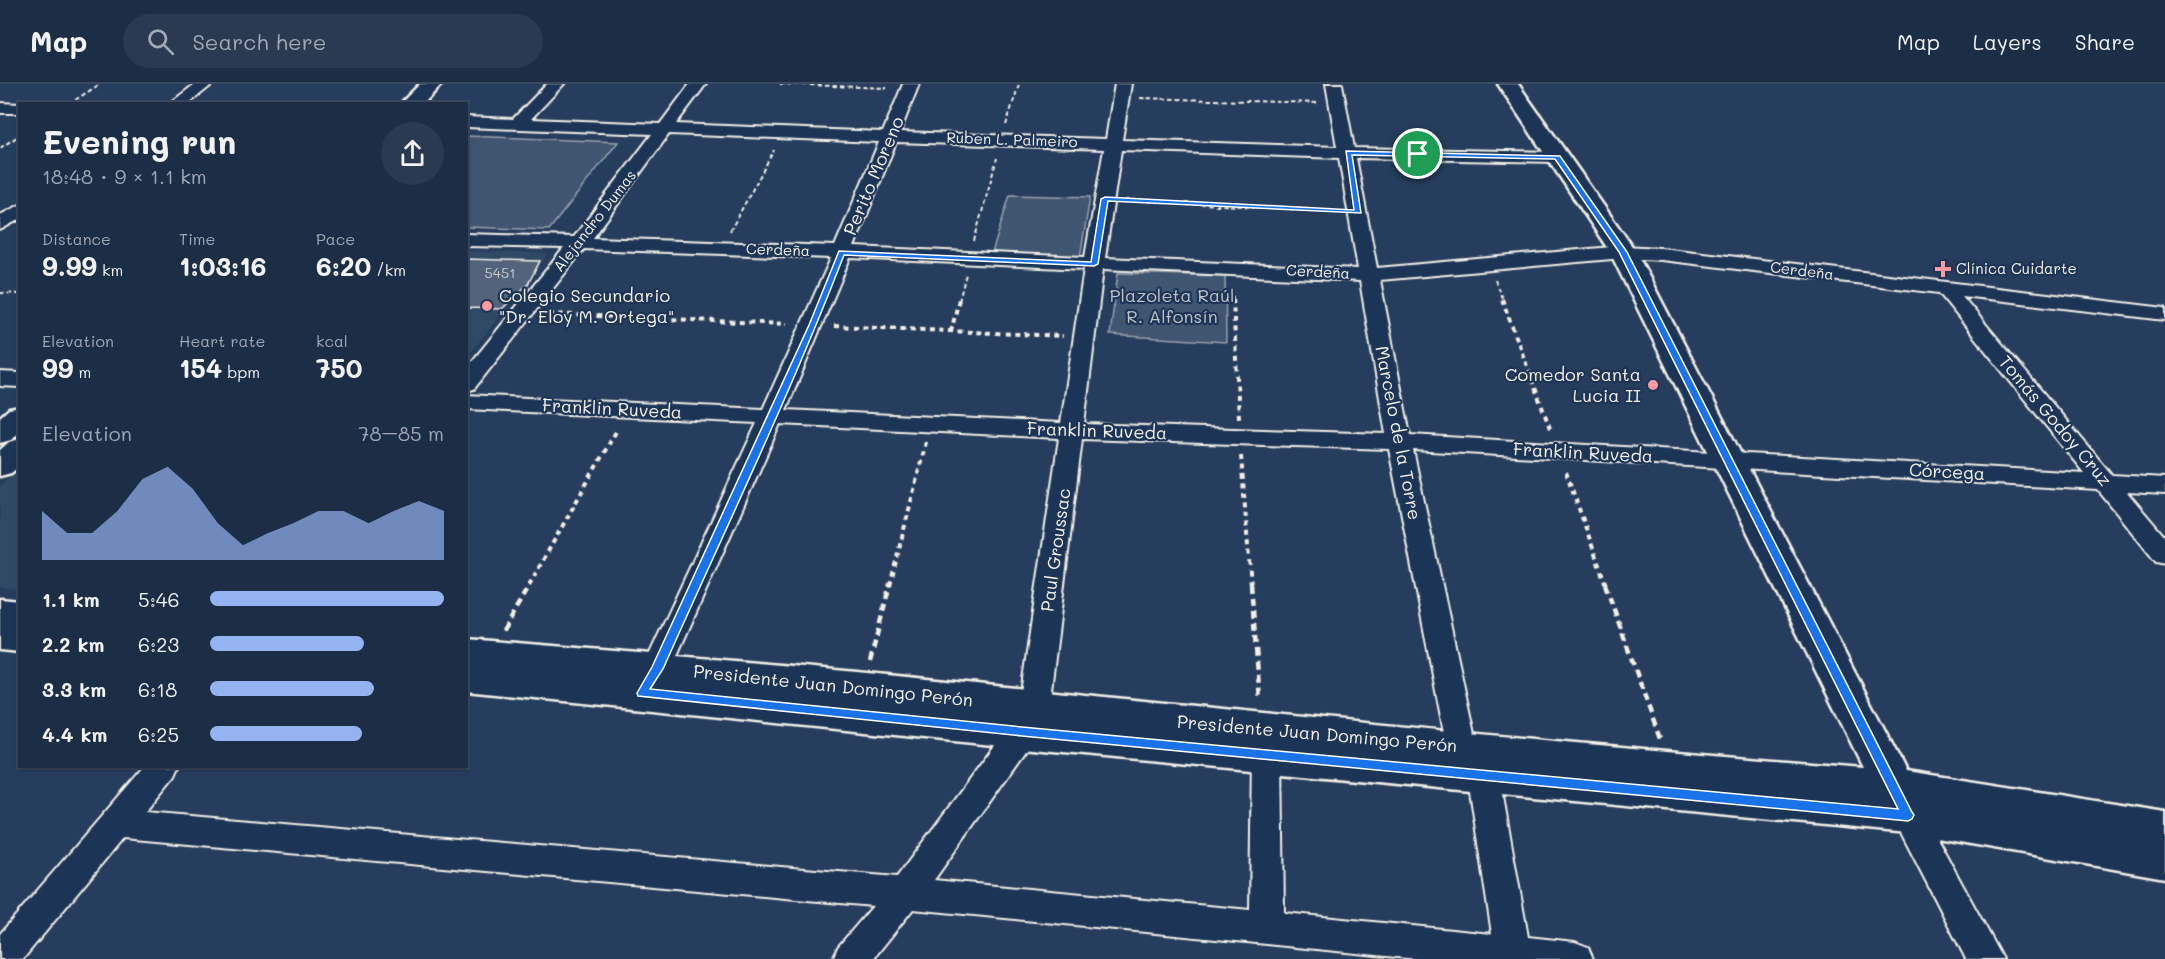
<!DOCTYPE html>
<html lang="en">
<head>
<meta charset="utf-8">
<style>
  body { margin:0; font-family:Mali,sans-serif; background:#293a51; color:#f1f3f6; height:100vh; display:flex; flex-direction:column; font-size:22px; white-space:nowrap }
  * { box-sizing:border-box; margin:0 }
  p { font-size:20px; color:#a0a8b3 }
  .icon { flex:none; width:33px; height:33px; fill:none; stroke:currentColor; stroke-width:2; stroke-linecap:round; stroke-linejoin:round }
  .map { position:relative; flex:1; overflow:hidden }
  .drawer { position:absolute; left:18px; top:18px; width:450px; height:666px; display:flex; flex-direction:column; background:#1c2e46; border-radius:0px; box-shadow:0 2px 4px #0004,0 0 0 2px #3a4a5f }
  .drawer>* { flex:none }
  .pin { position:absolute; display:grid; place-items:center; width:51px; height:51px; color:#fff; margin:-26px; border:3px solid #fff; border-radius:50%; box-shadow:0 2px 6px #0007 }
  .round { display:grid; place-items:center; flex:none; width:63px; height:63px; border-radius:32px; background:#293a51 }
  .head { display:flex; align-items:center; justify-content:space-between; height:102px; padding:0 24px }
  h1 { font-size:33px; font-weight:700; line-height:45px }
  .metrics { display:grid; grid-template-columns:repeat(3,1fr); gap:9px; height:102px; padding:6px 24px }
  .metrics div { display:grid; align-content:center }
  .metrics b { font-size:26px; font-weight:700 }
  .metrics small { font-size:16px; font-weight:400 }
  .metrics p { font-size:16px }
  .chart { height:168px; padding:12px 24px }
  .chart p { display:flex; justify-content:space-between }
  .chart svg { width:100%; height:108px; margin-top:6px; fill:#95b2f1; opacity:.7 }
  ul { padding:0 24px; list-style:none; font-size:20px }
  li { display:grid; grid-template-columns:96px 72px 1fr; align-items:center; height:45px }
  li i { height:15px; border-radius:8px; background:#95b2f1 }
  header { display:flex; align-items:center; gap:36px; box-sizing:border-box; height:84px; padding:0 30px; background:#1c2e46; border-bottom:2px solid #3a4a5f }
  header strong { font-size:28px }
  nav { display:flex; gap:33px; margin-inline-start:auto; font-size:21px }
  .search { width:420px; height:54px; background:#293a51; display:flex; align-items:center; gap:15px; box-sizing:border-box; padding:0 21px; border-radius:33px; color:#a0a8b3; font-size:22px }
  .map>svg:first-child { display:block }
</style>
</head>
<body>
<header>
<strong>Map</strong>
<div class="search"><svg class="icon" aria-label="search" viewBox="0 0 24 24"><circle cx="10" cy="10" r="6"/><path d="M15 15l6 6"/></svg>Search here</div>
<nav><a>Map</a><a>Layers</a><a>Share</a></nav>
</header>
<div class="map">
<svg width="2165" height="875" viewBox="0 0 2165 875">
  <rect width="100%" height="100%" fill="#263d5d"/>
  <filter id="ink" filterUnits="userSpaceOnUse"><feTurbulence type="fractalNoise" baseFrequency=".0167" numOctaves="2"/><feDisplacementMap in="SourceGraphic" scale="12" xChannelSelector="R" yChannelSelector="G"/><feConvolveMatrix kernelMatrix="1 2 1 2 8 2 1 2 1" color-interpolation-filters="sRGB"/></filter>
  <g filter="url(#ink)">
    <path fill="#334966" d="M467,167L548,170L467,273Z
      M19,384V505L0,503V402Z"/>
    <path fill="#40546f" stroke="#9aa2ac" stroke-width="1.5" d="M467,52L618,58L549,146L467,143Z
      M1010,111L1090,113L1080,173L992,169Z
      M1118,189L1225,192L1226,258L1110,251Z"/>
    <path fill="#52647b" stroke="#f4f1e8" stroke-width="1.5" d="M466,175L540,177L528,200L502,225L466,224Z"/>
    <g fill="none" stroke-linecap="round" stroke-linejoin="round">
      <defs>
        <path id="street" d="M195,0H213L188,20H169Z
          M547,0H564L531,35L660,40L690,0H706L676,40L883,48L903,0H919L900,48L1106,55L1115,0H1131L1122,56L1337,63L1326,0H1342L1354,64L1557,68L1563,69L1566,73L1563,77L1557,78L1356,74L1377,184L1623,162L1661,164L2165,224V236L1962,212L2112,391L2165,394V410L2127,408L2165,453V480L2156,478L2098,406L1413,366L1476,659L1499,690L1528,853L1575,858L1588,863L1593,875H1417L913,825L873,875H833L838,863L873,822L123,754L23,875H0V850L145,682H179L175,691L145,728L897,793L1010,641L1019,622L1059,354L780,340L671,585L657,609L647,612L637,609L632,601L645,580L757,339L466,325V311L763,325L831,174L584,165L474,305L466,307V285L564,164L466,162V150L574,153L652,50L466,43V33L513,35ZM669,50L879,58L835,162L593,154ZM896,58L1104,65L1085,173L854,163ZM1121,66L1339,74L1358,185L1105,174ZM850,174L1084,185L1061,339L786,326ZM1623,174L1661,176L1939,209L2084,389L1410,351L1380,196ZM1103,185L1360,197L1386,350L1084,340ZM1082,355L1389,365L1447,664L1468,694L1492,850L1284,829L1282,670L1278,661L1267,657L1256,661L1252,670L1250,826L934,796L1033,657L1049,622Z
          M0,19L21,20L20,29H0Z
          M20,121V135L0,146V131Z
          M0,288L20,289V303L0,302Z
          M1908,717L1919,721L2003,875H1966L1892,731L1897,721Z"/>
        <path id="secondary" d="M420,0H442L423,20H400Z
          M1498,0H1518L1636,168L1906,687L2165,728V794L1908,749L1022,664L466,607V555C600,566 733,576 867,589C1199,622 1530,658 1863,683L1610,168Z
          M20,323V348L11,356L0,359V333L9,325Z
          M20,355V382L11,389L0,392V366L9,358Z
          M0,515L20,517V568L0,566Z"/>
      </defs>
      <use href="#street" stroke="#f4f1e8" stroke-width="4"/>
      <use href="#secondary" stroke="#f4f1e8" stroke-width="5"/>
      <path stroke="#f4f1e8" stroke-width="2" stroke-dasharray="4.5 3" stroke-linecap="butt" d="M780,0L887,4
        M1140,14L1319,19
        M69,20L100,0
        M1006,41L1019,0
        M0,64L20,51
        M1125,116L1336,127
        M730,147L774,66
        M974,157L997,74
        M1495,196L1503,217
        M1232,204L1233,217
        M0,209L20,210
        M959,217L966,190"/>
      <path stroke="#f4f1e8" stroke-width="4" stroke-dasharray="5 4.5" stroke-linecap="butt" d="M1233,215L1239,334
        M1502,215L1551,347
        M549,230L787,240
        M834,242L1063,252
        M951,248L959,215
        M1241,372L1251,501
        M1566,388L1606,501
        M529,501L618,344
        M890,501L926,358"/>
      <path stroke="#f4f1e8" stroke-width="4.5" stroke-dasharray="8 5" stroke-linecap="butt" d="M1251,500L1260,616
        M1605,500L1660,655
        M503,547L530,500
        M870,578L890,500"/>
      <use href="#street" fill="#1d3557" fill-rule="evenodd"/>
      <use href="#secondary" fill="#1d3557" fill-rule="evenodd"/>
    </g>
  </g>
  <path fill="#1a73e8" stroke="#fff" stroke-width="1.5" fill-rule="evenodd" d="M1346,67L1560,72L1627,168L1912,728L1914,731L1912,735L1908,737L1022,652L638,612L637,609L652,583L809,241L839,167L1091,178L1101,115L1105,113L1354,126ZM1352,71L1555,75L1619,168L1898,725L1022,643L650,605L663,585C724,448 790,311 844,171L1094,182L1098,180L1108,117L1361,129Z"/>
  <g fill="#ff9aa2" stroke="#1d3557" stroke-width="2">
    <path d="M1940 176h6v6h6v6h-6v6h-6v-6h-6v-6h6z"/>
    <circle cx="487" cy="222" r="6"/>
    <circle cx="1653" cy="301" r="6"/>
  </g>
  <g text-anchor="middle" stroke-width="4.5" stroke-linejoin="round" paint-order="stroke">
    <g font-size="14" fill="#cccecd">
      <text x="500" y="194">5451</text>
    </g>
    <g font-size="15" fill="#f4f1e8" stroke="#1d3557">
      <text transform="translate(1012 56) rotate(2)" y="5">Ruben L. Palmeiro</text>
      <text transform="translate(595 137) rotate(-52)" y="5">Alejandro Dumas</text>
      <text transform="translate(778 166) rotate(2)" y="5">Cerdeña</text>
      <text transform="translate(1802 187) rotate(7)" y="5">Cerdeña</text>
      <text transform="translate(1318 188) rotate(3)" y="5">Cerdeña</text>
    </g>
    <g font-size="15" fill="#f4f1e8" stroke="#1d3557" text-anchor="start">
      <text x="1956" y="190">Clínica Cuidarte</text>
    </g>
    <g font-size="18" fill="#f4f1e8" stroke="#1d3557">
      <text transform="translate(874 92) rotate(-67)" y="6">Perito Moreno</text>
      <text transform="translate(612 325) rotate(3)" y="6">Franklin Ruveda</text>
      <text transform="translate(2055 337) rotate(50)" y="6">Tomás Godoy Cruz</text>
      <text transform="translate(1097 347) rotate(2)" y="6">Franklin Ruveda</text>
      <text transform="translate(1398 349) rotate(79)" y="6">Marcelo de la Torre</text>
      <text transform="translate(1583 369) rotate(3)" y="6">Franklin Ruveda</text>
      <text transform="translate(1947 388) rotate(3)" y="6">Córcega</text>
      <text transform="translate(1056 466) rotate(-82)" y="6">Paul Groussac</text>
      <text transform="translate(833 602) rotate(6)" y="6">Presidente Juan Domingo Perón</text>
      <text transform="translate(1317 650) rotate(5)" y="6">Presidente Juan Domingo Perón</text>
    </g>
    <g font-size="18" fill="#f4f1e8" stroke="#1d3557" text-anchor="start">
      <text x="499" y="218">Colegio Secundario<tspan x="499" dy="21">"Dr. Eloy M. Ortega"</tspan></text>
      <text x="1641" y="297" text-anchor="end">Comedor Santa<tspan x="1641" dy="21">Lucia II</tspan></text>
    </g>
    <g font-size="18" fill="#bec2c4" stroke="#1d3557">
      <text x="1172" y="218">Plazoleta Raúl<tspan x="1172" dy="21">R. Alfonsín</tspan></text>
    </g>
  </g>
</svg>
<div class="pin" style="left:1418px;top:70px;background:#1e9e55"><svg class="icon" aria-label="arrive" viewBox="0 0 24 24"><path d="M6 21V4h12l-3 4 3 4H6"/></svg></div>
<section class="drawer">
<div class="head"><div><h1>Evening run</h1><p>18:48 · 9 × 1.1 km</p></div><a class="round"><svg class="icon" aria-label="share" viewBox="0 0 24 24"><path d="M12 15V3M7 8l5-5 5 5M5 13v7h14v-7"/></svg></a></div>
<div class="metrics">
<div><p>Distance</p><b>9.99<small> km</small></b></div>
<div><p>Time</p><b>1:03:16</b></div>
<div><p>Pace</p><b>6:20<small> /km</small></b></div>
</div>
<div class="metrics">
<div><p>Elevation</p><b>99<small> m</small></b></div>
<div><p>Heart rate</p><b>154<small> bpm</small></b></div>
<div><p>kcal</p><b>750</b></div>
</div>
<div class="chart"><p><span>Elevation</span>78–85 m</p>
<svg viewBox="0 0 160 44" preserveAspectRatio="none"><path d="M0 44V24L10 33L20 33L30 24L40 11L50 6L60 15L70 29L80 38L90 33L100 29L110 24L120 24L130 29L140 24L150 20L160 24V44z"/></svg>
</div>
<ul>
<li><b>1.1 km</b>5:46<i style="width:100%"></i></li>
<li><b>2.2 km</b>6:23<i style="width:66%"></i></li>
<li><b>3.3 km</b>6:18<i style="width:70%"></i></li>
<li><b>4.4 km</b>6:25<i style="width:65%"></i></li>
</ul>
</section>
</div>
</body>
</html>
